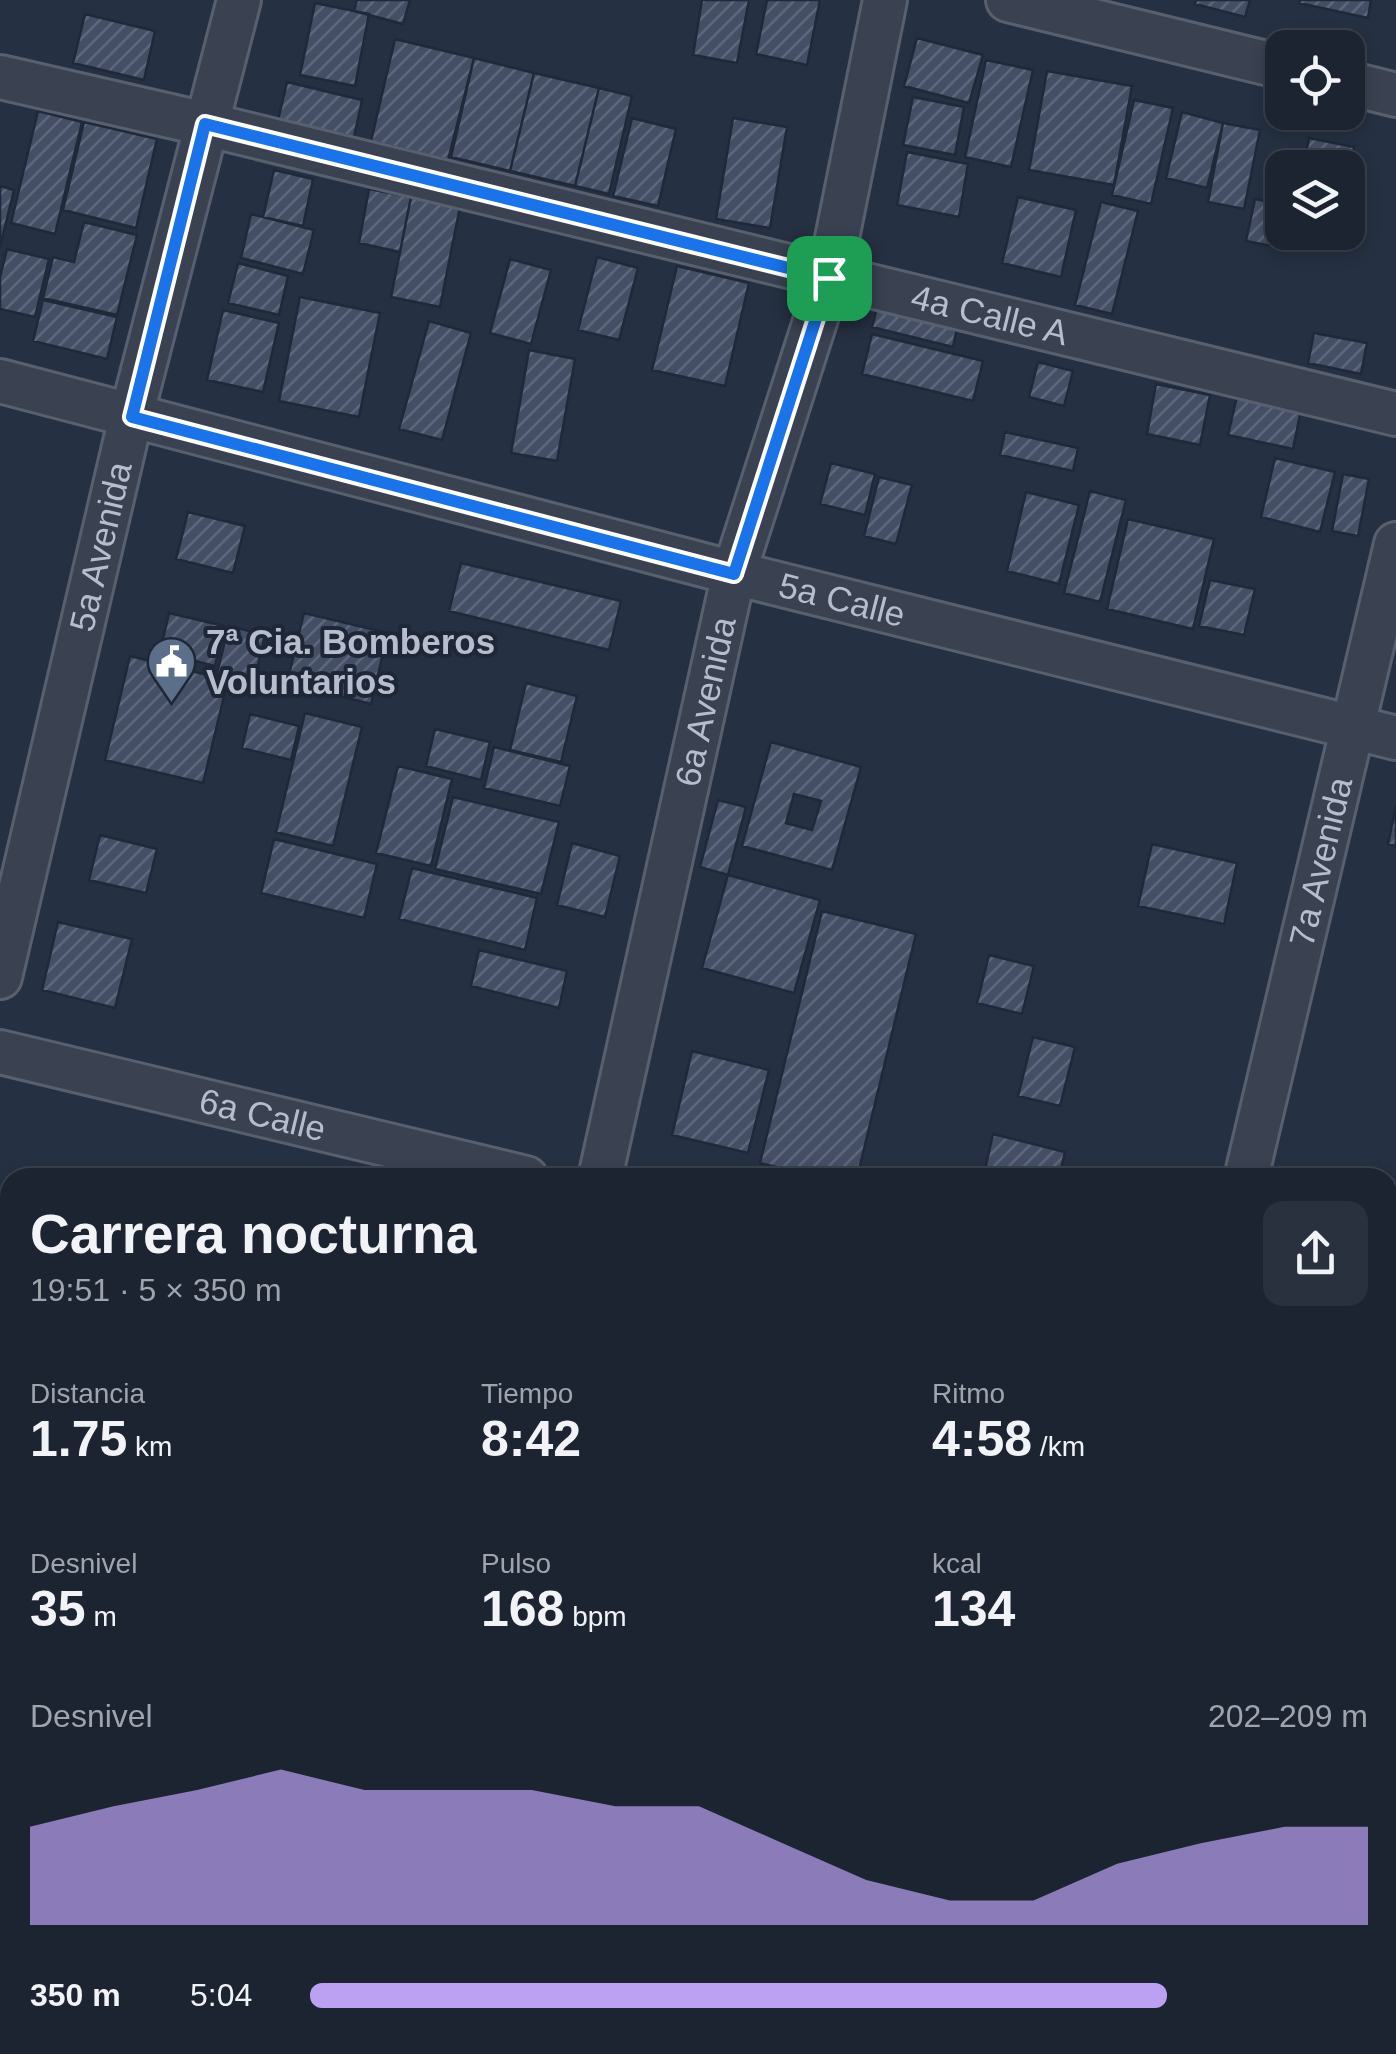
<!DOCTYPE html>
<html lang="es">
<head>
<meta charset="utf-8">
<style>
  body { margin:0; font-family:Arial,sans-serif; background:#29303e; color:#f1f3f6; height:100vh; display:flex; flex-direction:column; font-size:38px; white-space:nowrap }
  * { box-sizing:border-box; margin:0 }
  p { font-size:32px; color:#a0a4ac }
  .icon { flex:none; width:55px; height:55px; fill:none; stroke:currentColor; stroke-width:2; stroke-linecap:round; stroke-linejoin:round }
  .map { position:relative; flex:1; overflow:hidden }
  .side { position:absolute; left:0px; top:1168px; width:1398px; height:888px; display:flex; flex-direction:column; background:#1c2432; border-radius:30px 30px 0 0; box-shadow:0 5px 15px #0003,0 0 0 2px #3a414d }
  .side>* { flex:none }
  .tools { position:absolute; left:1265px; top:30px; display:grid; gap:20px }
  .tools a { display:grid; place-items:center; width:100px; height:100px; border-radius:20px; background:#1c2432; box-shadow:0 5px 15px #0003,0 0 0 2px #3a414d; font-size:50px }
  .pin { position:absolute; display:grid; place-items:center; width:85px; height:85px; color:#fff; margin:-42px; border-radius:20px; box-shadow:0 5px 15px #0006 }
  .round { display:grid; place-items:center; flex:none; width:105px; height:105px; border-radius:20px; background:#29303e }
  .headline { display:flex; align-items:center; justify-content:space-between; height:170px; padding:0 30px }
  h1 { font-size:55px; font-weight:700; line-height:75px }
  .stats { display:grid; grid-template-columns:repeat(3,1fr); gap:15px; height:170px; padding:10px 30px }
  .stats div { display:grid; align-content:center }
  .stats b { font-size:50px; font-weight:700 }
  .stats small { font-size:28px; font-weight:400 }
  .stats p { font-size:28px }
  .chart { height:280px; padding:20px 30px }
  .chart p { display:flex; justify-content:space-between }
  .chart svg { width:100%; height:180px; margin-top:10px; fill:#bca0f2; opacity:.7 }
  ul { padding:0 30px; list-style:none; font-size:32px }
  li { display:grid; grid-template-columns:160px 120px 1fr; align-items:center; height:75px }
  li i { height:25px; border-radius:12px; background:#bca0f2 }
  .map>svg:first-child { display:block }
</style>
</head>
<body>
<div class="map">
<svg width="1396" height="2054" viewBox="0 0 1396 2054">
  <defs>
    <pattern id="building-hatch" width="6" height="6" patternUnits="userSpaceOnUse" patternTransform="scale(2.5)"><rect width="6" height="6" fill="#444f65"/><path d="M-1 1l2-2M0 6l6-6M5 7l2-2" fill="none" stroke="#5d667a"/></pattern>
  </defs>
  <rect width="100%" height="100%" fill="#253042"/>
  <path fill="url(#building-hatch)" stroke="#202939" stroke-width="2.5" fill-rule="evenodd" d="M357,0H410L403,24L354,11Z
    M702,0H749L737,63L693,55Z
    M767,0H820L807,65L756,54Z
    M1196,0H1250L1245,17L1195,4Z
    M1300,0H1371L1368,18L1299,3Z
    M315,3L369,14L355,86L300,75Z
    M85,14L155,31L144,80L73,63Z
    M917,38L983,55L969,103L904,86Z
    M395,39L474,58L448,160L371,141Z
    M474,58L534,73L510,171L451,157Z
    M986,60L1033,70L1011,167L965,157Z
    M1047,71L1132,86L1114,185L1029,170Z
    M534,73L599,88L575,186L510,171Z
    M287,82L362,100L354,137L278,120Z
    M599,88L632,96L609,194L575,186Z
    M913,97L964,107L955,155L903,145Z
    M1134,100L1173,108L1151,204L1112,195Z
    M38,111L82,122L55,234L11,223Z
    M1182,112L1223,123L1207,188L1166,178Z
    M632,118L676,129L658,206L613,196Z
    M733,118L787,127L770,228L716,219Z
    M84,122L157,139L136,228L63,210Z
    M1223,123L1260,130L1244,209L1208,202Z
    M1309,138L1354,147L1348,177V168H1303Z
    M907,152L968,164L959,217L897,205Z
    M274,170L313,179L303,226L263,217Z
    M0,186L14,190L0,247Z
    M369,189L411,197L400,252L359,243Z
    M411,197L460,207L440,307L391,297Z
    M1018,197L1076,210L1061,277L1002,263Z
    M1255,199L1282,204V232H1296L1292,250L1246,241Z
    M1101,202L1138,211L1112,314L1075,305Z
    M251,214L314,230L303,274L241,258Z
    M84,222L137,235L117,315L43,298L53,257L74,262Z
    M7,249L49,259L35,317L0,309V277Z
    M597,257L638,268L619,340L578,330Z
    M510,259L551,270L531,344L490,333Z
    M238,263L288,276L279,315L228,303Z
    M677,266L749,283L725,386L652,370Z
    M300,297L380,313L359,417L279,401Z
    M43,300L117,317L107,359L33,341Z
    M878,304L958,323L953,347L872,327Z
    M223,310L279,323L263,392L207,380Z
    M429,321L471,333L442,440L399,429Z
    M1314,333L1367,343L1361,374L1308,363Z
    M872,334L983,361L973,401L862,374Z
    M529,350L575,359L557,461L511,453Z
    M1038,362L1073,371L1064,406L1029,397Z
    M1156,384L1210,395L1200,445L1147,434Z
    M1238,392L1302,405L1293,449L1228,435Z
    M1005,432L1078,448L1073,471L1000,455Z
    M1275,458L1335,472L1320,532L1261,517Z
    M831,463L875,474L865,515L820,504Z
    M1343,474L1369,479L1358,536L1332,531Z
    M879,477L912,485L896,544L864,536Z
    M1090,491L1126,500L1100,602L1064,593Z
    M1026,492L1079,505L1059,584L1007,571Z
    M188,512L245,526L233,573L176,559Z
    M1128,519L1214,539L1193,629L1107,609Z
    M461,563L621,601L609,650L449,611Z
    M1210,580L1255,589L1244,635L1199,626Z
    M169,613L224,626L215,666L160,652Z
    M304,613L388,633L371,704L287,683Z
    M229,626L265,635L254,682L217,673Z
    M130,656L228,680L203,783L105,760Z
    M526,683L577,696L561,762L510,750Z
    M305,713L362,727L333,846L276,832Z
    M250,714L299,726L291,760L242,748Z
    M435,729L490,742L481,780L426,766Z
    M771,742L861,767L832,870L742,846ZM794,794L821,801L812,830L786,823Z
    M494,747L570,766L560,806L484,788Z
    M398,766L452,779L431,866L376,853Z
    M453,797L559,822L541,894L435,869Z
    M718,800L746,807L728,875L700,867Z
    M1396,806V846L1388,844Z
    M100,835L157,849L146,893L89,880Z
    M274,839L377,864L364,918L261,893Z
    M572,843L620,856L605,917L557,905Z
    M1152,844L1237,863L1224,924L1138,906Z
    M412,868L537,898L525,950L399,919Z
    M728,875L820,900L794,993L702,968Z
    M822,911L916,934L857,1178H821L760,1163Z
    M58,922L132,939L115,1008L42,990Z
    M479,950L567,971L559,1008L471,986Z
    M989,955L1034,966L1022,1014L977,1003Z
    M1033,1037L1075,1047L1060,1106L1018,1096Z
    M692,1051L769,1070L748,1153L672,1135Z
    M993,1134L1065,1152L1059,1178H983Z
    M1390,1430L1396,1432V1528L1388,1526Z
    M1388,1655L1396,1657V1736L1388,1734Z
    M0,1772L10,1775V1889L0,1887Z
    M51,2045H72L111,2054H49Z
    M102,2045H289L286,2054H141Z
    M450,2045H546L544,2054H448Z
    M550,2045H611L651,2054H548Z
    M800,2045H842L840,2054H798Z
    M848,2045H953L951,2054H846Z
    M1210,2045H1281L1303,2050L1302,2054H1208Z"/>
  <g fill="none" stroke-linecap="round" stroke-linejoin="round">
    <defs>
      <g id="minor">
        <path d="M1008,0L1282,67"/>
        <path id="s1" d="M0,77L205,124L1396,414"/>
        <path d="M1348,83L1396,95"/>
        <path id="s2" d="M0,381L734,573L1396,738"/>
        <path id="s3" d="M0,977L131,417L239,0"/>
        <path id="s4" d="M0,1052L526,1178"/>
        <path id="s5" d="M600,1178L734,573L829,278L885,0"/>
        <path id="s6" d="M1246,1178L1396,544"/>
        <path d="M1388,1380L1396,1382"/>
        <path d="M377,2054L379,2045"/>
        <path d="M1024,2054L1026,2045"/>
      </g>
      <path id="tertiary" d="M0,1673L10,1676
        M1388,2022L1396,2024"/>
    </defs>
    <use href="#minor" stroke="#58606f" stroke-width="48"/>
    <use href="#tertiary" stroke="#58606f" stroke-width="60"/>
    <use href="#minor" stroke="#3a4252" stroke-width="42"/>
    <use href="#tertiary" stroke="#3a4252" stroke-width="55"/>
  </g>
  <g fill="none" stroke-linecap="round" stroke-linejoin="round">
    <defs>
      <path id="route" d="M205,124L829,278L734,574L132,417Z"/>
    </defs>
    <use href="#route" stroke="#fff" stroke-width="20"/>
    <use href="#route" stroke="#1a73e8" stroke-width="12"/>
  </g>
  <defs>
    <symbol id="civic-pin" viewBox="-11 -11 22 30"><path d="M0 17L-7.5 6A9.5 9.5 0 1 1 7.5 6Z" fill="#5c6f8a" stroke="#1e2737"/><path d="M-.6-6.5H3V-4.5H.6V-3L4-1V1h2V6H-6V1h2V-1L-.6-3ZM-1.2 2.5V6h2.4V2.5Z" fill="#fff"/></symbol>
  </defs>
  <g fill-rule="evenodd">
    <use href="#civic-pin" x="144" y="634" width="55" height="75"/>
  </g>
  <g text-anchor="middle" stroke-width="8" stroke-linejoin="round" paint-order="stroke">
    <g font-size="35" fill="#b7bdcc" stroke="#1e2737">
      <text dy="12" stroke="none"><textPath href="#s1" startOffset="1018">4a Calle A</textPath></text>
      <text dy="12" stroke="none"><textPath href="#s3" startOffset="442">5a Avenida</textPath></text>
      <text dy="12" stroke="none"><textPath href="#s2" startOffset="870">5a Calle</textPath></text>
      <text dy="12" stroke="none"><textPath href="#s5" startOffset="488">6a Avenida</textPath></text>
      <text dy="12" stroke="none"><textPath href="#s6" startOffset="325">7a Avenida</textPath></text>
      <text dy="12" stroke="none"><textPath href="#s4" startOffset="270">6a Calle</textPath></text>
    </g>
    <g font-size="35" font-weight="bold" fill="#b7bdcc" stroke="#1e2737" text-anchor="start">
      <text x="206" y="654">7ª Cia. Bomberos<tspan x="206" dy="40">Voluntarios</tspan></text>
    </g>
  </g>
</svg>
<div class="tools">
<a><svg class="icon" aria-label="locate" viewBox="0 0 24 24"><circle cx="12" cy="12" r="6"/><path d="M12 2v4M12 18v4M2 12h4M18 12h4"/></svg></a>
<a><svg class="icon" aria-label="layers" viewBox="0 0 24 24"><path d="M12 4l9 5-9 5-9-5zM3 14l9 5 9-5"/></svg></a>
</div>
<div class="pin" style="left:829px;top:278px;background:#1e9e55"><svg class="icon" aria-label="arrive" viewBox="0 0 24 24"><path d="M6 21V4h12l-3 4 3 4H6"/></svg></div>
<section class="side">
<div class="headline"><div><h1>Carrera nocturna</h1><p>19:51 · 5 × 350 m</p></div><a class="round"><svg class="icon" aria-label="share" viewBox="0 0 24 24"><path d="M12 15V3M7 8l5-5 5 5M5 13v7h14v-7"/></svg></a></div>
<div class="stats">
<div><p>Distancia</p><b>1.75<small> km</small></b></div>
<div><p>Tiempo</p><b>8:42</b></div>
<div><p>Ritmo</p><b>4:58<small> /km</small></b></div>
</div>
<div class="stats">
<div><p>Desnivel</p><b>35<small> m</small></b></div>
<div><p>Pulso</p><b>168<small> bpm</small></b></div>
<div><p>kcal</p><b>134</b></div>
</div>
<div class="chart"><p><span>Desnivel</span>202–209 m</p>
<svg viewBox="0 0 160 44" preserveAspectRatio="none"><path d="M0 44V20L10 15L20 11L30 6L40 11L50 11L60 11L70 15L80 15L90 24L100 33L110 38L120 38L130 29L140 24L150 20L160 20V44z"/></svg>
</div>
<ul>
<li><b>350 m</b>5:04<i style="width:81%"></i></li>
</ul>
</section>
</div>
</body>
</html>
